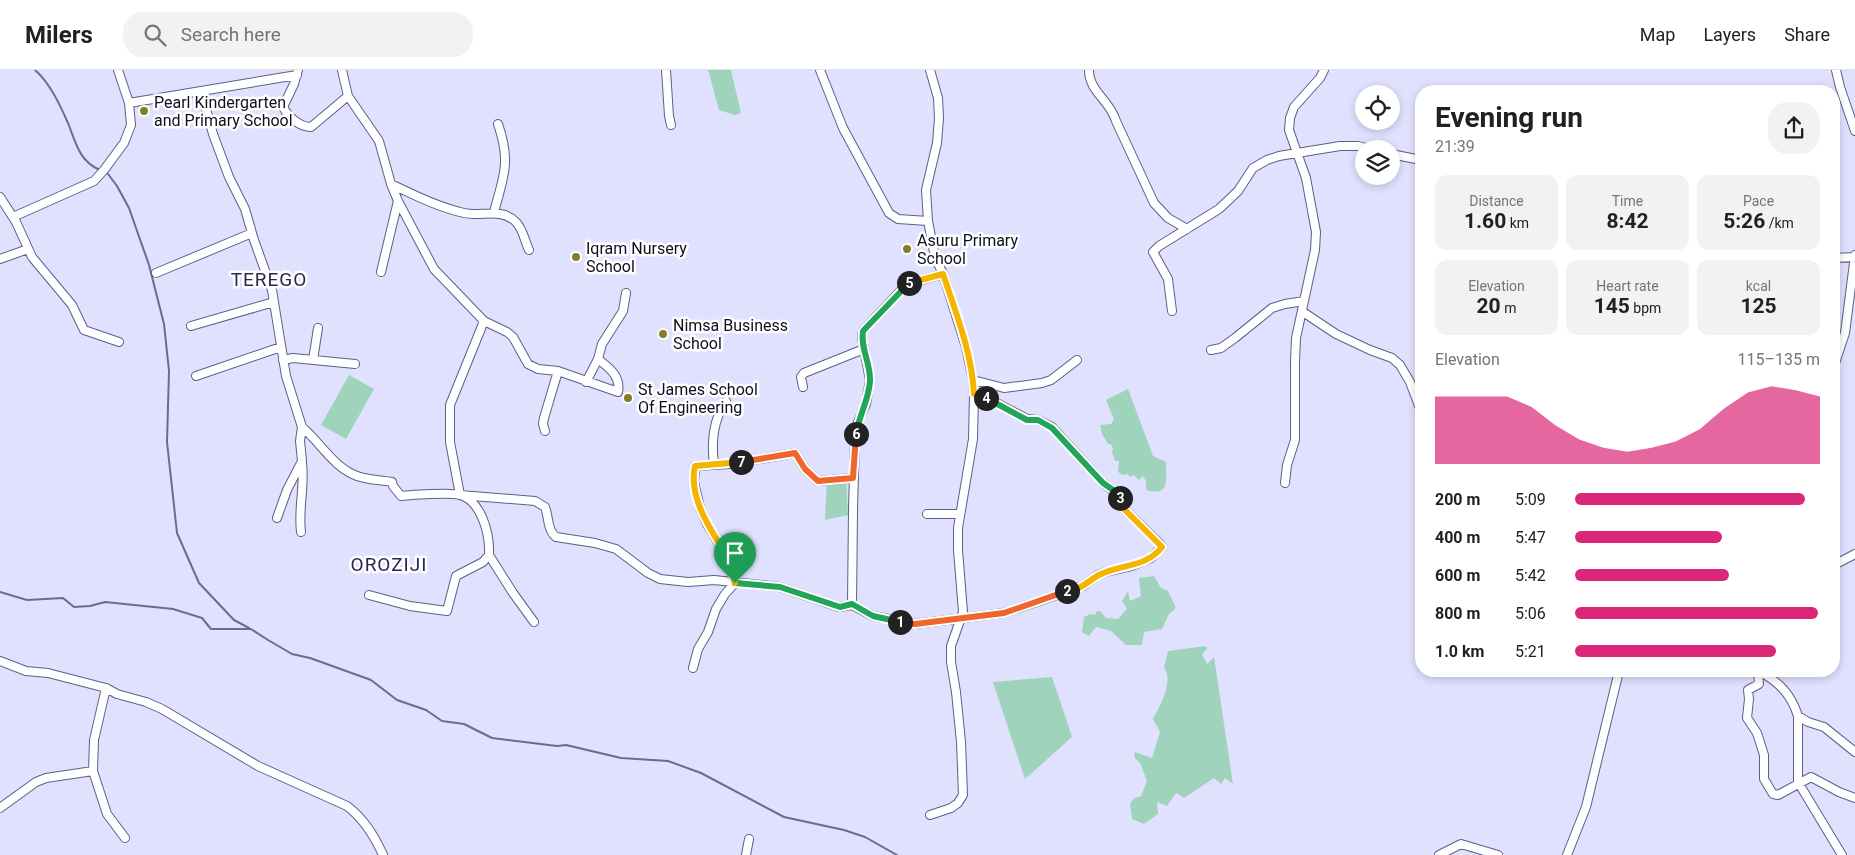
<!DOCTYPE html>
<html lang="en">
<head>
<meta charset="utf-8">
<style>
  body { margin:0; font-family:Roboto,sans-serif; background:#f2f2f2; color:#202124; height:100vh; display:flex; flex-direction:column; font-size:19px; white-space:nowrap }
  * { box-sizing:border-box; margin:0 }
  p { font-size:16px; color:#757577 }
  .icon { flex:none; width:28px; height:28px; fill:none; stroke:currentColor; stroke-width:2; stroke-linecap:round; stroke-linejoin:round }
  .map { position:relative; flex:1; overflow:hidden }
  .side { position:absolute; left:1415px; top:15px; width:425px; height:592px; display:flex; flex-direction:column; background:#fff; border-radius:20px; box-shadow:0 2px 8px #0003 }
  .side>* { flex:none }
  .tools { position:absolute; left:1355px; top:15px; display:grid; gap:10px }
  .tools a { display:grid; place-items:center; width:45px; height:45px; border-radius:50%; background:#fff; box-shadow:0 2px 8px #0003; font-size:25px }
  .pin { position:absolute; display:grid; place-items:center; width:42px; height:42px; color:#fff; margin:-51px -21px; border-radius:50% 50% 50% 0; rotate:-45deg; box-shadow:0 0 5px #0007 }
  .pin .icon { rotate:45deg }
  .km { position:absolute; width:25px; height:25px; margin:-12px; border-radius:50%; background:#222; color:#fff; font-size:14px; line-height:25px; text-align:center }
  .round { display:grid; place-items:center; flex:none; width:52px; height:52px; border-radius:20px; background:#f2f2f2 }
  .overview { display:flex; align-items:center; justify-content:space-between; height:85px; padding:0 20px }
  h1 { font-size:28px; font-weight:700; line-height:38px }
  .figures { display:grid; grid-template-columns:repeat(3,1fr); gap:8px; height:85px; padding:5px 20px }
  .figures div { display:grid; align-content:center; border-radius:12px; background:#f2f2f2; text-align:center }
  .figures b { font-size:21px; font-weight:700 }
  .figures small { font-size:14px; font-weight:400 }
  .figures p { font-size:14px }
  .chart { height:140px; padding:10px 20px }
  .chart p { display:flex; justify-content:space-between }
  .chart svg { width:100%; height:90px; margin-top:5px; fill:#db2777; opacity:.7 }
  ul { padding:0 20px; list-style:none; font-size:16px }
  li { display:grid; grid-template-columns:80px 60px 1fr; align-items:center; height:38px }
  li i { height:12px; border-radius:6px; background:#db2777 }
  header { display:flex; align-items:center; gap:30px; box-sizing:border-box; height:70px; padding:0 25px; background:#fff; border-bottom:1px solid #e0e0e0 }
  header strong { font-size:24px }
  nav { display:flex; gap:28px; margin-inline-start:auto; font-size:18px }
  .search { width:350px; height:45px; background:#f2f2f2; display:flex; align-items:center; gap:12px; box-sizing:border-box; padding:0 18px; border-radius:20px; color:#757577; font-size:19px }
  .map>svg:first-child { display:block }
</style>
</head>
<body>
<header>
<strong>Milers</strong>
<div class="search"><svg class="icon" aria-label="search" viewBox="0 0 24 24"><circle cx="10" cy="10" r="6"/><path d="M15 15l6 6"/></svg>Search here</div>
<nav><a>Map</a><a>Layers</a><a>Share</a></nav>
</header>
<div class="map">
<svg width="1855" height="785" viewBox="0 0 1855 785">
  <rect width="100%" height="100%" fill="#e0e1ff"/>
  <path fill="#9fd3bb" d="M708,0H731L741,43L735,45L719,40Z
    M349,305L374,319L346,369L321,355Z
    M1128,319L1153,386L1166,392C1166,410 1170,427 1146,420V411L1143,406L1139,410L1134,405L1130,407L1127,404L1123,405L1118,402L1119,391H1115L1112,382L1113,379L1111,374H1108L1102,364L1100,355L1111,354L1114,349L1106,330Z
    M846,403L848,445L825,450L827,407Z
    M1154,506L1161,518L1168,521L1176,538L1169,544L1162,559L1144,562L1142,575H1126L1111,561L1096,557L1089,566L1082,562L1084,547L1091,544L1095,545L1097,541H1100L1106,548L1118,549L1127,539L1122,531L1128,521L1130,531L1141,526L1139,508Z
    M1206,576L1207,579L1202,584L1207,594L1214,587L1233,714L1225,708L1221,714L1214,708L1184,728L1176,723L1167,736L1157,732L1158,744L1144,754L1132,749L1130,734L1134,728L1141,726L1147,711L1140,693L1134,687L1135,682L1152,688L1160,662L1153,649C1160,635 1174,612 1164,597L1168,581Z
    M1052,607L1072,667L1025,709L993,612Z"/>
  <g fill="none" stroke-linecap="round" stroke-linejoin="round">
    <path stroke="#6b6a96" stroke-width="2" d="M35,0C50,13 60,35 68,53C76,73 79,91 100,100
      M105,102L108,104L117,116L129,138L149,195L164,254L169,301L167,372L177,463L199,513L234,550L249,558
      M0,522L27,530L63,528L74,537L90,536L105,532L173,539L202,548L211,559H251L268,570L292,584L310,588L371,610L397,630L426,640L442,651L464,654L492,668L557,676L566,675L621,688L668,691L701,703L784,747L844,760L865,767L897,785"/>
    <defs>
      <path id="minor" d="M298,0L294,14L283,37C288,47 300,57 311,57L348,26
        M342,0L348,26L379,71L391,114L398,131L434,199L484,251L507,262L513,267L528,294L538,299L558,301L618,322C621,306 609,298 598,289
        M666,0L669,46L671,55
        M820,0L843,58L889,143L898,149L928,151
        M930,0L938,28L939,48L937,73L926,120L928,151L935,187L943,204L966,277L973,310L974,324L973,369L958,458V480L963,542L951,576V592L956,622L961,672L963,725L958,733L951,738L930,745
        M1089,0C1089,22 1110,30 1116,51L1154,133L1168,148L1187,159
        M1836,0L1840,17L1855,61
        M201,21L213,64L229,107L245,139L254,170L272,220L286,306L302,357L300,371L302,391L287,420L277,448
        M129,33L297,5
        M1391,84L1421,90
        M391,114C414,125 438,137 464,143C481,147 501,137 516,152C523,159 525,172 529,180
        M0,127L16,152L32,187L72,235L84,260L119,272
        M494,142C504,105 511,92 498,54
        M13,147L94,111L104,100L124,73L131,55L129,33L118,0
        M1834,188L1855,187
        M0,189L28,179
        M381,202L398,131
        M156,203L252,163
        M1172,241L1168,209L1153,182L1159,176L1219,139L1238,121L1253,98L1267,90L1279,86L1340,76H1358L1370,79
        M1303,242L1336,264L1370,280L1392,288L1400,295L1410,312L1421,341
        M484,251L450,335V372L460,425L535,431L545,437C549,447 547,460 556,467L595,473L616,479L648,503L660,509L688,512L714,510L780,517L839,537L852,535L873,546L915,554L1004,543L1083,516L1098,505L1106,502L1132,496L1151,488L1162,477L1159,473L1123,438L1119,425L1103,413L1052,357L1038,350L1027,349L989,329L974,324
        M191,256L274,232
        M1211,280L1221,278L1235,268L1272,238L1285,234L1304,231
        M283,290L293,288L355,294
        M313,290L318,258
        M1834,296L1845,263L1855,185
        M196,306L281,277
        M973,310L1004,318L1042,313L1051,310L1077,290
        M586,312L598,289L602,274L623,241L626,223
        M803,317L801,307L804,303L864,279
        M302,357C321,373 333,397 357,406C368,410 381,410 392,412L393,416L401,426C411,425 451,422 460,425C482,431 490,465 489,485L483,492L456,506L447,541L410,536L369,525
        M545,361L543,354L544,348L558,301
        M714,394C711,371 713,350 726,331
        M1285,413L1287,395L1295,370V292L1296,268L1315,180L1316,162L1306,108L1289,60L1290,48L1294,37L1320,8L1324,0
        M927,444H959
        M301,462C298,438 305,417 302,393
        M489,485L513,523L534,552
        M1834,495L1855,484
        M852,535L853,439L855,370L858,352L866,334L870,310L862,268L863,261L907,214L943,204
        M0,591L26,601L48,603L106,618L117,624L146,632L162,639L258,696L347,736C364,749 374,765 383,785
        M693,598L698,579L708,562L716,539L725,524L735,513L729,490L707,454L700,438L694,412L695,396L730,394L795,383L805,399L818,411L853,408
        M1758,601L1759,614L1748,620L1749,629L1747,648L1757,663L1764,685V709L1773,724L1778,725L1811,707L1839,722L1855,728
        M1759,601C1779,612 1791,624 1798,646V712L1842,785
        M1798,646L1808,652L1824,657L1855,682
        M93,701L107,744L125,768
        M0,738L36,712L46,708L93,701L94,670L106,618
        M746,785L749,769
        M1439,785L1461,774L1498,785
        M1567,785L1586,737L1619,601"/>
    </defs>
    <use href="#minor" stroke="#5e5e87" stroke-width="10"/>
    <use href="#minor" stroke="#fff" stroke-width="8"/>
  </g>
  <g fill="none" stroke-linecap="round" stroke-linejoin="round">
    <defs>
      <path id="split-1" d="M735,513L780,517L840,537L852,534L873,546L900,552"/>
      <path id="split-2" d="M900,552L915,554L1004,543L1067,521"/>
      <path id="split-3" d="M1067,521C1072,520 1078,519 1082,516C1088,513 1093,508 1099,505C1120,494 1146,498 1162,477L1123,438L1120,428"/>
      <path id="split-4" d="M986,328L1027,350H1038L1052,358L1103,413L1116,422L1120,428"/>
      <path id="split-5" d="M909,213L943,204C956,243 972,283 974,324L986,328"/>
      <path id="split-6" d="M856,364C859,345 869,330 870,311C871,294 860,278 863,261L909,213"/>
      <path id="split-7" d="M741,392L795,383L805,399L818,411L853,408L856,364"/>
      <path id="split-8" d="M735,513C733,506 732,497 729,490C726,484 722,479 719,473C705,451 689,423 695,396L741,392"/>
    </defs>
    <use href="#split-1" stroke="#fff" stroke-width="10"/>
    <use href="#split-2" stroke="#fff" stroke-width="10"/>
    <use href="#split-3" stroke="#fff" stroke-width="10"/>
    <use href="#split-4" stroke="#fff" stroke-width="10"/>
    <use href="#split-5" stroke="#fff" stroke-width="10"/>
    <use href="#split-6" stroke="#fff" stroke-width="10"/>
    <use href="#split-7" stroke="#fff" stroke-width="10"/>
    <use href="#split-8" stroke="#fff" stroke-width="10"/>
    <use href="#split-1" stroke="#22a559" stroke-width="6"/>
    <use href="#split-2" stroke="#f0652b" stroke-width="6"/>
    <use href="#split-3" stroke="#f5b400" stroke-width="6"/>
    <use href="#split-4" stroke="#22a559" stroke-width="6"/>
    <use href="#split-5" stroke="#f5b400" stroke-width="6"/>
    <use href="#split-6" stroke="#22a559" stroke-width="6"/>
    <use href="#split-7" stroke="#f0652b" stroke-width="6"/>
    <use href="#split-8" stroke="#f5b400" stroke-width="6"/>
  </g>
  <g fill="#857d23" stroke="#fff" stroke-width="2">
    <circle cx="144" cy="41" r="5"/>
    <circle cx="907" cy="179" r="5"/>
    <circle cx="576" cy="187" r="5"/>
    <circle cx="663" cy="264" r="5"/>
    <circle cx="628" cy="328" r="5"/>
  </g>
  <g text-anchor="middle" stroke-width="5" stroke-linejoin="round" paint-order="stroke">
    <g font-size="16" fill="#0f0e1e" stroke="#fff" text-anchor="start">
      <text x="154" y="38">Pearl Kindergarten<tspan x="154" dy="18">and Primary School</tspan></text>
      <text x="917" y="176">Asuru Primary<tspan x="917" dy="18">School</tspan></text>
      <text x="586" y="184">Iqram Nursery<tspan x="586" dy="18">School</tspan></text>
      <text x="673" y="261">Nimsa Business<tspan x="673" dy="18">School</tspan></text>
      <text x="638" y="325">St James School<tspan x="638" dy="18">Of Engineering</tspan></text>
    </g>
    <g font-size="19" letter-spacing="1" fill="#2a284d" stroke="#fff">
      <text x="269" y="216">TEREGO</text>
      <text x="389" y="501">OROZIJI</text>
    </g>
  </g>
</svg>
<div class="tools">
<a><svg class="icon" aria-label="locate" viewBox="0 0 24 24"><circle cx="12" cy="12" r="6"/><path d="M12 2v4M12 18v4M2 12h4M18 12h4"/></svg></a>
<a><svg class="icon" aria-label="layers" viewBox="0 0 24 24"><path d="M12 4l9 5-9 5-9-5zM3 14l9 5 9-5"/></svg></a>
</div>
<div class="pin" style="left:735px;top:513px;background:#1e9e55"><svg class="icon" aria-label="arrive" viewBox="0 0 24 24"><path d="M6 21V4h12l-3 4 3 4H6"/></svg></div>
<b class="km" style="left:900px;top:552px">1</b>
<b class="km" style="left:1067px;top:521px">2</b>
<b class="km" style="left:1120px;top:428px">3</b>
<b class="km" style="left:986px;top:328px">4</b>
<b class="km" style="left:909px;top:213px">5</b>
<b class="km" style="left:856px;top:364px">6</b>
<b class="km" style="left:741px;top:392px">7</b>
<section class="side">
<div class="overview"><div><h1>Evening run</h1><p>21:39</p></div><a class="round"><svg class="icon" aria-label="share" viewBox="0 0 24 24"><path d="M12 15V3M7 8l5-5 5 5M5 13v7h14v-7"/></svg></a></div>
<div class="figures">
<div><p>Distance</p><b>1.60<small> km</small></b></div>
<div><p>Time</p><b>8:42</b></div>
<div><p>Pace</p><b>5:26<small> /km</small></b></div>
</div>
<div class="figures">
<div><p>Elevation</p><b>20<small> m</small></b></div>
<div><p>Heart rate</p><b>145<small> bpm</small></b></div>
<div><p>kcal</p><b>125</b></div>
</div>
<div class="chart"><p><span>Elevation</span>115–135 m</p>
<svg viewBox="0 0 160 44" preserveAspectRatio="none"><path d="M0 44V11L10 11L20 11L30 11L40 16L50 25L60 32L70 36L80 38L90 36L100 33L110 27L120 17L130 9L140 6L150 8L160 11V44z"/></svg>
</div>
<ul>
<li><b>200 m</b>5:09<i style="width:94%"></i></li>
<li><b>400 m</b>5:47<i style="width:60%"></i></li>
<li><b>600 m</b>5:42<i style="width:63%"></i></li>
<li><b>800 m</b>5:06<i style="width:99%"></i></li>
<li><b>1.0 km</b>5:21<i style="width:82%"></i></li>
</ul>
</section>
</div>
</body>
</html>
